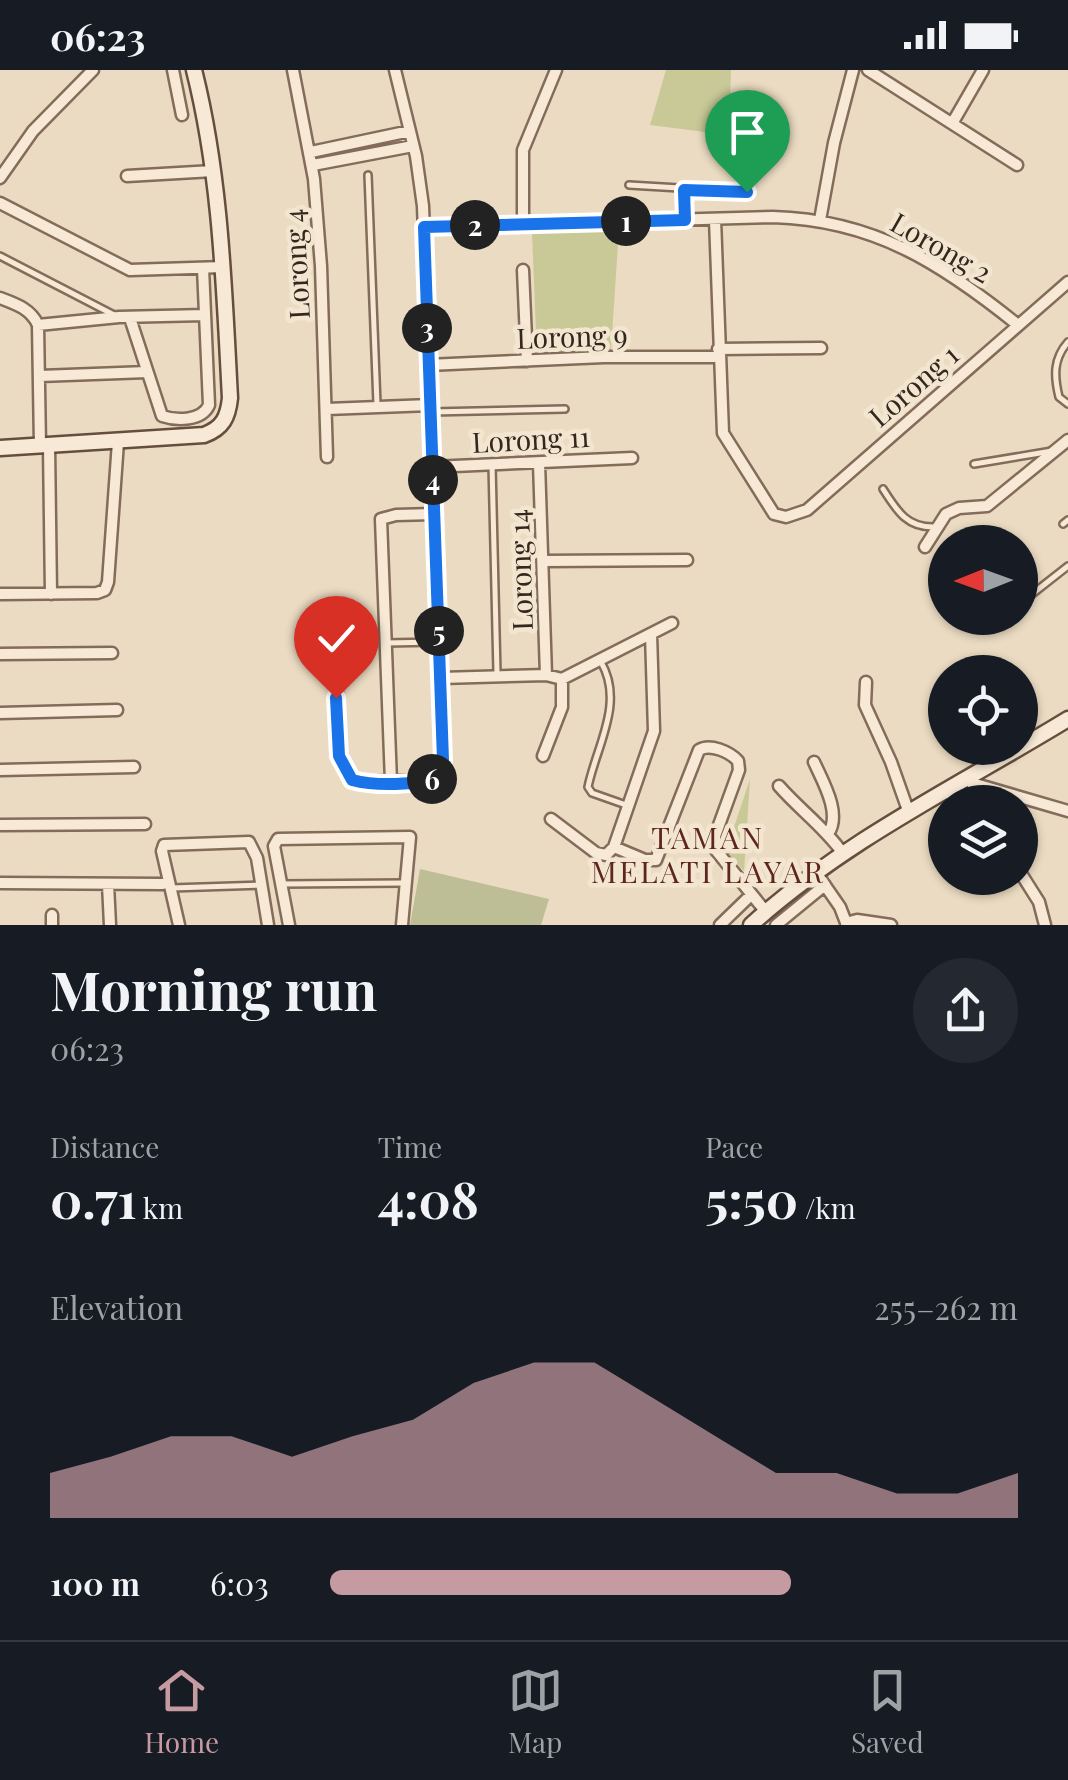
<!DOCTYPE html>
<html lang="en">
<head>
<meta charset="utf-8">
<style>
  body { margin:0; font-family:"Playfair Display",serif; background:#242831; color:#f1f3f6; height:100vh; display:flex; flex-direction:column; font-size:38px; white-space:nowrap }
  * { box-sizing:border-box; margin:0 }
  p { font-size:32px; color:#9ea1a6 }
  .icon { flex:none; width:55px; height:55px; fill:none; stroke:currentColor; stroke-width:2; stroke-linecap:round; stroke-linejoin:round }
  .map { position:relative; height:855px; overflow:hidden }
  .sheet { display:flex; flex-direction:column; background:#171b24; flex:1 }
  .sheet>* { flex:none }
  .needle { width:65px; rotate:269deg }
  .controls { position:absolute; left:928px; top:455px; display:grid; gap:20px }
  .controls a { display:grid; place-items:center; width:110px; height:110px; border-radius:50%; background:#171b24; box-shadow:0 2px 8px #0004; font-size:50px }
  .pin { position:absolute; display:grid; place-items:center; width:85px; height:85px; color:#fff; margin:-102px -42px; border-radius:50% 50% 50% 0; rotate:-45deg; box-shadow:0 0 10px #0007 }
  .pin .icon { rotate:45deg }
  .km { position:absolute; width:50px; height:50px; margin:-25px; border-radius:50%; background:#222; color:#fff; font-size:28px; line-height:50px; text-align:center }
  .round { display:grid; place-items:center; flex:none; width:105px; height:105px; border-radius:52px; background:#242831 }
  .headline { display:flex; align-items:center; justify-content:space-between; height:170px; padding:0 50px }
  h1 { font-size:55px; font-weight:700; line-height:75px }
  .figures { display:grid; grid-template-columns:repeat(3,1fr); gap:15px; height:170px; padding:10px 50px }
  .figures div { display:grid; align-content:center }
  .figures b { font-size:50px; font-weight:700 }
  .figures small { font-size:28px; font-weight:400 }
  .figures p { font-size:28px }
  .chart { height:280px; padding:20px 50px }
  .chart p { display:flex; justify-content:space-between }
  .chart svg { width:100%; height:180px; margin-top:10px; fill:#c59aa0; opacity:.7 }
  ul { padding:0 50px; list-style:none; font-size:32px }
  li { display:grid; grid-template-columns:160px 120px 1fr; align-items:center; height:75px }
  li i { height:25px; border-radius:12px; background:#c59aa0 }
  .status { display:flex; justify-content:space-between; align-items:center; height:70px; padding:0 50px; background:#171b24; direction:ltr }
  .status svg { height:28px; fill:currentColor }
  .menu { display:flex; justify-content:space-around; align-items:center; height:140px; border-top:2px solid #363941; background:#171b24; font-size:28px; color:#9ea1a6 }
  .menu a { display:grid; justify-items:center; gap:5px }
  .menu .selected { color:#c59aa0 }
  .map>svg:first-child { display:block }
</style>
</head>
<body>
<div class="status"><b>06:23</b><svg viewBox="0 0 49 12"><path d="M0 12V9h3v3zM5 12V6h3v6zM10 12V3h3v9zM15 12V0h3v12zM26 1h20v11H26zM47 4h2v5h-2z"/></svg></div>
<div class="map">
<svg width="1068" height="855" viewBox="0 0 1068 855">
  <rect width="100%" height="100%" fill="#ebdbc2"/>
  <path fill="#c8c997" d="M666,0H731L729,65L650,55Z
    M619,159L611,280L537,286L532,163Z
    M750,709L744,801L726,781Z"/>
  <path fill="#bdbe96" d="M420,799L549,829L541,855H410Z"/>
  <g fill="none" stroke-linecap="round" stroke-linejoin="round">
    <defs>
      <path id="lane" d="M368,105L377,334
        M629,115L747,122
        M684,119L685,147
        M0,186L116,246
        M1068,272C1053,289 1054,306 1059,327L1068,334
        M432,342L565,339
        M974,394L1052,381
        M492,395L497,603
        M883,419C897,441 907,458 935,457
        M1063,454L1068,450
        M1022,532L1068,496
        M386,573L438,572
        M601,592C625,633 596,677 588,717L592,723L626,735
        M282,814L405,813
        M171,818L262,815"/>
      <path id="street" d="M173,0L182,45
        M293,0L314,109L321,196L327,387
        M868,0L1017,95
        M953,52L983,0
        M311,82L410,61
        M313,95L413,76
        M127,106L213,101
        M0,108L33,61L93,0
        M0,133L130,200L223,197
        M715,149L723,363L774,444L786,447L807,440L1068,212
        M820,150L834,73L853,0
        M523,153V80L556,0
        M424,157L773,147C874,150 941,193 1018,255
        M523,200L527,291
        M0,228C16,234 31,239 38,255L40,376
        M130,248L162,346C177,351 202,351 209,335L203,198
        M38,255L119,247L205,245
        M718,279L821,278
        M428,295L604,287H718
        M40,306L147,302
        M327,339L430,335
        M49,376L51,524
        M539,393L546,605
        M432,397L632,388
        M925,477L946,444L959,438L987,436L1068,370
        M544,491L687,490
        M0,524L97,523L105,520L108,512L118,372
        M335,571L339,686C342,697 348,709 359,712L424,710L438,706L443,691L423,136L416,86L395,0
        M0,584L112,583
        M441,608L546,605L562,609L672,553
        M866,612L865,635L891,692L909,743
        M0,643L117,640
        M543,686L562,637V609
        M814,692C823,712 842,744 828,764
        M0,700L134,697
        M971,711L980,732
        M391,712L381,449L396,445L434,444
        M972,713L1068,741
        M779,716C799,739 824,757 842,782
        M948,721L955,732
        M551,749L596,783L606,785L614,777L654,661L651,564
        M0,755L145,754
        M614,777L645,790H656L699,680C710,673 730,682 738,691L739,700L715,766V779L766,842
        M815,801L840,837L847,855
        M1020,802L1039,832L1045,855
        M0,813L163,814
        M108,814L110,855
        M52,845V855
        M846,853L857,850L891,855
        M179,855L162,781L164,775L249,772L257,788L268,855
        M289,855L274,776L278,769L410,767L402,855
        M720,855L751,825
        M776,855L825,815"/>
      <path id="secondary" d="M0,378L204,365C223,358 228,347 230,328C224,218 221,107 194,0
        M751,855C845,770 960,715 1068,649"/>
    </defs>
    <use href="#lane" stroke="#846c5a" stroke-width="10"/>
    <use href="#street" stroke="#846c5a" stroke-width="15"/>
    <use href="#secondary" stroke="#664e3e" stroke-width="19"/>
    <use href="#lane" stroke="#f7e9d5" stroke-width="5"/>
    <use href="#street" stroke="#f7e9d5" stroke-width="10"/>
    <use href="#secondary" stroke="#f7e9d5" stroke-width="14"/>
  </g>
  <g fill="none" stroke-linecap="round" stroke-linejoin="round">
    <defs>
      <path id="route" d="M336,628L339,686L352,710C375,716 416,716 438,706L443,690L424,157L685,150L684,120L747,122"/>
    </defs>
    <use href="#route" stroke="#fff" stroke-width="20"/>
    <use href="#route" stroke="#1a73e8" stroke-width="12"/>
  </g>
  <g text-anchor="middle" stroke-width="9" stroke-linejoin="round" paint-order="stroke">
    <g font-size="28" fill="#35261e" stroke="#f3e6d1">
      <text transform="translate(941 178) rotate(30)" y="10">Lorong 2</text>
      <text transform="translate(297 194) rotate(-93)" y="10">Lorong 4</text>
      <text transform="translate(572 267) rotate(-2)" y="10">Lorong 9</text>
      <text transform="translate(914 316) rotate(-41)" y="10">Lorong 1</text>
      <text transform="translate(531 370) rotate(-3)" y="10">Lorong 11</text>
      <text transform="translate(521 500) rotate(-92)" y="10">Lorong 14</text>
    </g>
    <g font-size="30" letter-spacing="2.5" fill="#5f261f" stroke="#f3e6d1">
      <text x="708" y="779">TAMAN<tspan x="708" dy="34">MELATI LAYAR</tspan></text>
    </g>
  </g>
</svg>
<div class="controls">
<a><svg class="needle" viewBox="-14 -14 28 28"><path d="M0-13l5 13h-10z" fill="#e53935"/><path d="M0 13l5-13h-10z" fill="#9ea1a6"/></svg></a>
<a><svg class="icon" aria-label="locate" viewBox="0 0 24 24"><circle cx="12" cy="12" r="6"/><path d="M12 2v4M12 18v4M2 12h4M18 12h4"/></svg></a>
<a><svg class="icon" aria-label="layers" viewBox="0 0 24 24"><path d="M12 4l9 5-9 5-9-5zM3 14l9 5 9-5"/></svg></a>
</div>
<div class="pin" style="left:747px;top:122px;background:#1e9e55"><svg class="icon" aria-label="arrive" viewBox="0 0 24 24"><path d="M6 21V4h12l-3 4 3 4H6"/></svg></div>
<div class="pin" style="left:336px;top:628px;background:#d93025"><svg class="icon" aria-label="check" viewBox="0 0 24 24"><path d="M5 12l5 5 9-10"/></svg></div>
<b class="km" style="left:626px;top:151px">1</b>
<b class="km" style="left:475px;top:155px">2</b>
<b class="km" style="left:427px;top:258px">3</b>
<b class="km" style="left:433px;top:410px">4</b>
<b class="km" style="left:439px;top:561px">5</b>
<b class="km" style="left:432px;top:709px">6</b>
</div>
<section class="sheet">
<div class="headline"><div><h1>Morning run</h1><p>06:23</p></div><a class="round"><svg class="icon" aria-label="share" viewBox="0 0 24 24"><path d="M12 15V3M7 8l5-5 5 5M5 13v7h14v-7"/></svg></a></div>
<div class="figures">
<div><p>Distance</p><b>0.71<small> km</small></b></div>
<div><p>Time</p><b>4:08</b></div>
<div><p>Pace</p><b>5:50<small> /km</small></b></div>
</div>
<div class="chart"><p><span>Elevation</span>255–262 m</p>
<svg viewBox="0 0 160 44" preserveAspectRatio="none"><path d="M0 44V33L10 29L20 24L30 24L40 29L50 24L60 20L70 11L80 6L90 6L100 15L110 24L120 33L130 33L140 38L150 38L160 33V44z"/></svg>
</div>
<ul>
<li><b>100 m</b>6:03<i style="width:67%"></i></li>
</ul>
</section>
<nav class="menu">
<a class="selected"><svg class="icon" aria-label="home" viewBox="0 0 24 24"><path d="M3 11l9-7 9 7M6 9v11h12V9"/></svg>Home</a>
<a><svg class="icon" aria-label="map" viewBox="0 0 24 24"><path d="M3 6l6-2 6 2 6-2v14l-6 2-6-2-6 2zM9 4v14M15 6v14"/></svg>Map</a>
<a><svg class="icon" aria-label="saved" viewBox="0 0 24 24"><path d="M7 4h10v16l-5-4-5 4z"/></svg>Saved</a>
</nav>
</body>
</html>
